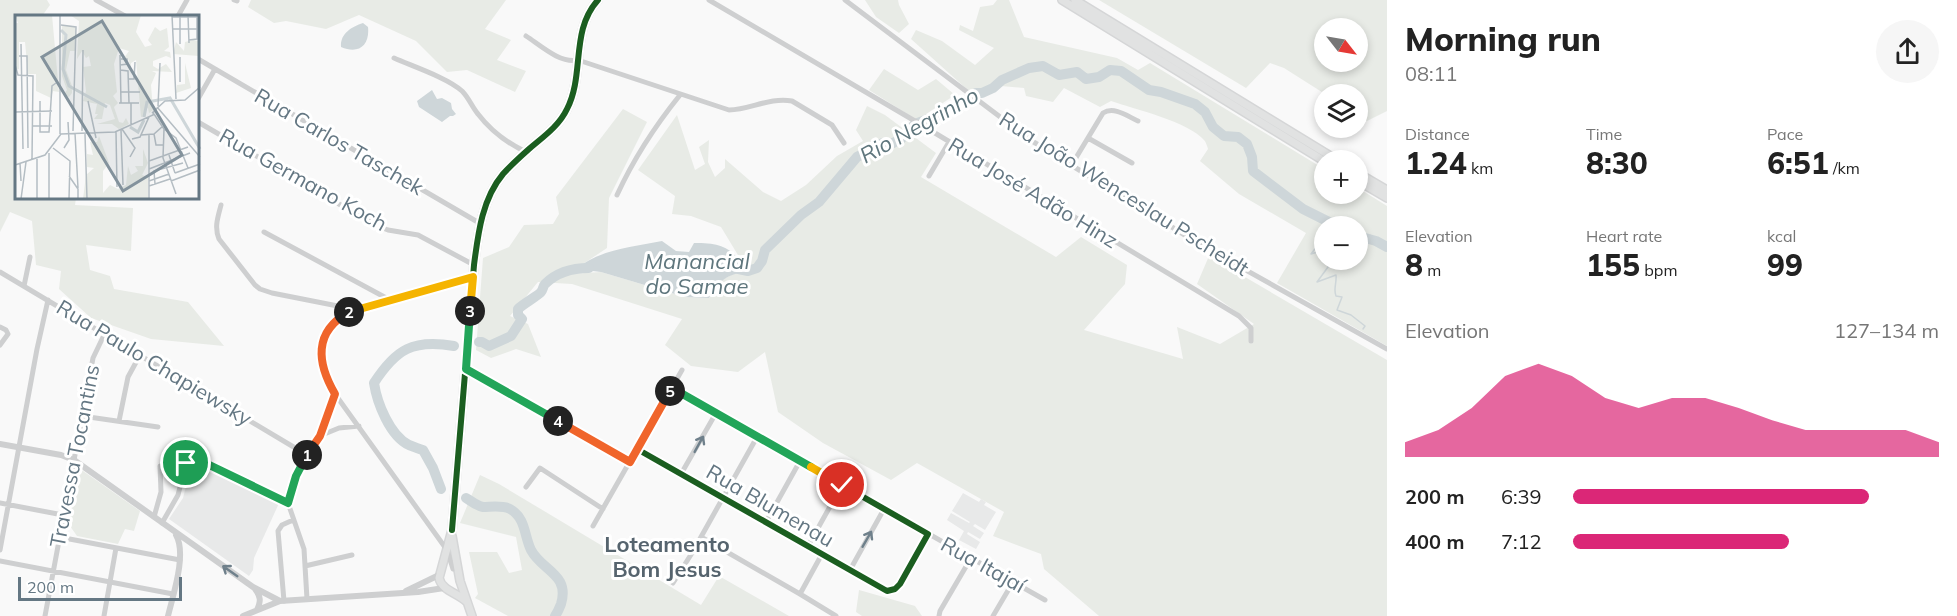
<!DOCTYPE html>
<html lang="en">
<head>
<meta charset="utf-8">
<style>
  body { margin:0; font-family:Mulish,sans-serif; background:#f6f6f6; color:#222; height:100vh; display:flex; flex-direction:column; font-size:22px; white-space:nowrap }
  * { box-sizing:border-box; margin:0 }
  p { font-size:20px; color:#767676 }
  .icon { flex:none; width:33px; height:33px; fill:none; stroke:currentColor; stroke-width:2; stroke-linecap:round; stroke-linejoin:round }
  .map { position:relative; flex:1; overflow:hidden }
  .sheet { display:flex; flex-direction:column; background:#fff; width:570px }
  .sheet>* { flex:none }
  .needle { width:39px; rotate:121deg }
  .buttons { position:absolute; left:1314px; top:18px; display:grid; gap:12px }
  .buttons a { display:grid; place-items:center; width:54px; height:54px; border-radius:50%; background:#fff; box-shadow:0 3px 9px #0003; font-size:30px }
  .scale { position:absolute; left:18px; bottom:15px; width:164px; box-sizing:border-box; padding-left:6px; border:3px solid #647783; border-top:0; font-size:16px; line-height:21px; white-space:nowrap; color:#647783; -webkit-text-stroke:4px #fff; paint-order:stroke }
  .pin { position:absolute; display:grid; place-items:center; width:51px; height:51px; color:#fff; margin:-26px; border:3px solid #fff; border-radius:50%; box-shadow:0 2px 6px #0007 }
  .km { position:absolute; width:30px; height:30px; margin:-15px; border-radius:50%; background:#222; color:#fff; font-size:16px; line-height:30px; text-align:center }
  .round { display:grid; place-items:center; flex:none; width:63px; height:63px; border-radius:32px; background:#f6f6f6 }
  .summary { display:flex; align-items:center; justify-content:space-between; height:102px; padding:0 18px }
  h1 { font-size:33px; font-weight:800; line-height:45px }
  .metrics { display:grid; grid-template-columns:repeat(3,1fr); gap:9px; height:102px; padding:6px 18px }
  .metrics div { display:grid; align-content:center }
  .metrics b { font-size:30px; font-weight:800 }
  .metrics small { font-size:16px; font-weight:400 }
  .metrics p { font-size:16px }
  .chart { height:168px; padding:12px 18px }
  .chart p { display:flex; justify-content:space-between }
  .chart svg { width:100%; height:108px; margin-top:6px; fill:#db2777; opacity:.7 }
  ul { padding:0 18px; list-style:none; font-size:20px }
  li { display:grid; grid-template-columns:96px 72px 1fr; align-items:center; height:45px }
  li i { height:15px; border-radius:8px; background:#db2777 }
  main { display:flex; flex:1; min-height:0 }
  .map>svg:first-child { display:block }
</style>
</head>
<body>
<main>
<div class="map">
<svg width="1387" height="616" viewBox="0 0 1387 616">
  <rect width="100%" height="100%" fill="#f9f9f9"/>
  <path fill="#e8e9e9" d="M197,462L280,501L254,558L253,570L249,576L169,519L183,498L191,466Z
    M963,493L979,502L981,499L986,502L984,505L996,512L985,530L975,524L973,526L984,533L980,539L968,532L967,534L980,542L976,549L959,540L964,531L947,520L951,513L969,523L970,522L952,511Z"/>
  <path fill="#e8ebe6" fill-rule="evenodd" d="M0,0H47L50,5L42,16H16V198H76L75,205L133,208L131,251L86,245L90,270L110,276L114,289L188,302L224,346L151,339L91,318L59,289L61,271L36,265L32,221L10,212L0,232Z
    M251,0H506L485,29L511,40L497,60L526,71L515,92L467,70L447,72L416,41L359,15L326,29L286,21L274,23L248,7Z
    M865,0H898L899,5L909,24L899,33L876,17Z
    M997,0H1009L1024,37L1117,58L1138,70L1150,63L1324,169V194H1358V188L1387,206V346L1277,283L1306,233L1239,194L1200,161L1208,149C1207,146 1206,142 1204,140C1189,122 1134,109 1111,101L1100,107L1064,88L1053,102L1026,96L1024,88L1001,86L984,97L970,92L911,39L916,30L942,41L975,65L994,48L959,30L960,25L973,31L980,7L993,5ZM1324,226H1358V260H1324Z
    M1099,0H1387V111L1367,121L1358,115V94H1325L1284,68L1270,63L1246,88ZM1324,28H1358V62H1324Z
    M884,69L918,90L936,79L955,95L917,120L869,90Z
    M867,106L885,115L936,153L921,177L1056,257L1081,237L1127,265L1125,284L1084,330L1183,359L1177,327L1220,344L1254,324L1197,284L1209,256L1387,360V616H1099L1044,569L1041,554L993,536L1004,512L917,463L891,480L823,443L778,412L765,352L738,372L691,366L665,345L682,319L572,284L538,282L510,316L528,324L541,357L516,349L491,358L476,350L483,258L509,247L524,225L553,224L559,214L556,197L623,109L647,122L609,198L607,248L568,274L601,272L685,297L709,298C723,276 724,277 747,270L721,227L691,216L672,214L675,196L638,170L677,115L695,170L705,164L699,147L709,140L708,162L715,177L725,168V159L763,192L781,201L806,185L837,156L863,141L856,130Z
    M76,466L140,511L134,531L125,529L118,544L77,536L70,526L68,519Z
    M480,475L499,484L701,605L719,576L789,616H508L475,598L478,594L469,552H497L509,573L522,570L516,537L460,523Z
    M859,590L915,606L922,616H862L856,612Z"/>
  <path fill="#ced6d9" d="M363,23L368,27C370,45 359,55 341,47C340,34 351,27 363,23Z
    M432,90L437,99L442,98L451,103L452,109L456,114L453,116H450L442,122L419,107L417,101Z
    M662,241L676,251L689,252L694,243C722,243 732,247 747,271C726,275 720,280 709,298L685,297L601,272L576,269C601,249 632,247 662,241Z"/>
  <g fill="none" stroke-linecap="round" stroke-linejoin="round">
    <path stroke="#ced6d9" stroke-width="1.5" d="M1324,237L1311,254L1324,250
      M1330,260L1328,267L1317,282L1336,275C1337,283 1333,289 1336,296L1342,297L1337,310L1351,315L1365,326L1363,329"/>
    <path stroke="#ced6d9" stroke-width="10" d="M1358,236L1376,241L1387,247
      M734,268L748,271L757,268L762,261L765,250L801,215L819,202L857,157L883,143L891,144L901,139L915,124L955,109L976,93H982L993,88L1002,80L1029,68L1043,66L1059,75L1077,72L1086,79L1099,77L1110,70L1121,71L1149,90L1161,92L1195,104L1205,112L1213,127L1224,136L1238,137L1247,144L1252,157L1253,171L1303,209L1337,226
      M479,342H482L489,346L511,336L522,319L518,315V309C523,304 539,295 541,292C543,290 543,286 545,284C557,272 573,268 589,268
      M441,489L433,468L423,450C419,449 414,447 409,445C390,436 377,403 374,383C396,349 413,339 454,346
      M466,498C471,501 477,506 483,507C491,507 503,505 510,509C526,518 524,536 531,550C542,571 570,574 561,604C559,609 558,612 555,616"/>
    <defs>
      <path id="secondary" d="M1062,0L1324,161
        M1075,0L1337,160
        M1358,173L1387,190
        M1358,181L1387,198
        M452,536L460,581L472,616
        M467,602C458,593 442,591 439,578L452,530L474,265C478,234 482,199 503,174C511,165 520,157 529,149C543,137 559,126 567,109C585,74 570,31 598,0"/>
    </defs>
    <use href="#secondary" stroke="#d5d6d7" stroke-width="10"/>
    <path stroke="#cecfd0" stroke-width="5" d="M96,0L125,16
      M234,0L237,1
      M709,0L920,124L1239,316L1251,328V341
      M845,0L1032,141L1201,245L1387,349
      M178,16L187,0
      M526,36C540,45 560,64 578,60L729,110C750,110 769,97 792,101L832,125L844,143
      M394,58C412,66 448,78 462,91C469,98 472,107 478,114C491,131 507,143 526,152
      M198,59L481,224
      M198,99L215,69
      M198,122L375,225L388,230L418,235L474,265
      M1088,138L1132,163
      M1071,166L1103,113C1114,106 1127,116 1138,121
      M929,176L949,142
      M617,195C634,158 655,126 680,95
      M221,205C218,217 214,227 219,239L255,285L260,289L272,293L353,309
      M264,232L390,300
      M0,272L307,455
      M24,286L30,257
      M0,327L6,330L8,334L0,345
      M466,369L630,462
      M672,388L1045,600
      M82,416L158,427
      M119,421L128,377L140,355
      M322,435L339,428L359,426
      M637,449L887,591L895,589L900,584L928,534
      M681,474L716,413
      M526,487L540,468L603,509
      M0,503L63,515
      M154,517L161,492L160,466
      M766,522L800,461
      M162,523L178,495L186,463L189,461H199L288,503
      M593,526L682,370
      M59,537L180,560
      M701,537L800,594
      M808,546L842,485
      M0,550L37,349L48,300
      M822,554L800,594L836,616
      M0,561L173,594
      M305,566L352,555
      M453,569L447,550L335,394C314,359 315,331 353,309L473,277
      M850,570L884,509
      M673,583L692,553L757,437
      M307,599L304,549L288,503L296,476L307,455L320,436L335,394
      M284,601L278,531L282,525L293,520
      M45,616L93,358L105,333
      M104,616L116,548
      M939,616L940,611L971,558
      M993,616L1013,582"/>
    <path stroke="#cecfd0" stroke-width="6" d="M0,444L61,455L74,460L253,587L280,601L418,592L444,588
      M255,589C261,597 261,601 257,610
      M406,591L439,575
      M168,616C173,595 187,554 176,535
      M243,616L280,601"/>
    <use href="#secondary" stroke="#e1e2e2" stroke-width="7"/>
    <defs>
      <path id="cycleway" d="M466,369L630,462L672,388L928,534L900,584L895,589L887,591L637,449
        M452,530L474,265C478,234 482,199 503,174C511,165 520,157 529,149C543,137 559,126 567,109C585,74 570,31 598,0"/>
    </defs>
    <use href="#cycleway" stroke="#fff" stroke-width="10"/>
    <use href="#cycleway" stroke="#1b5e20" stroke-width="6"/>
  </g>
  <defs><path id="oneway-shaft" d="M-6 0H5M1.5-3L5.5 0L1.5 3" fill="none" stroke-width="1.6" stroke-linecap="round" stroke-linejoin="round" transform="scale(1.5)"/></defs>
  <g stroke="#6f808b">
    <use href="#oneway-shaft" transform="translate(699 444) rotate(-61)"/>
    <use href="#oneway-shaft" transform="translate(867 539) rotate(-60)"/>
    <use href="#oneway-shaft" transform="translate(230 571) rotate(-145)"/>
  </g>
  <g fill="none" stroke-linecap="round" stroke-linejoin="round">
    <defs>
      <path id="split-1" d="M186,463L189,460H199L288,503L296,476L307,455"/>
      <path id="split-2" d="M307,455L320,436L335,394C317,363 313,332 349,312"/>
      <path id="split-3" d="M349,312L473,277L470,311"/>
      <path id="split-4" d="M470,311L466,369L558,421"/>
      <path id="split-5" d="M558,421L630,462L670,391"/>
      <path id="split-6" d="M670,391L672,388L811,467"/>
      <path id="split-7" d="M811,467L842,485"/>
    </defs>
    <use href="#split-1" stroke="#fff" stroke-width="12"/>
    <use href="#split-2" stroke="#fff" stroke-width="12"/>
    <use href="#split-3" stroke="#fff" stroke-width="12"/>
    <use href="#split-4" stroke="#fff" stroke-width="12"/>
    <use href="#split-5" stroke="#fff" stroke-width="12"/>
    <use href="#split-6" stroke="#fff" stroke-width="12"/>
    <use href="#split-7" stroke="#fff" stroke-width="12"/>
    <use href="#split-1" stroke="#22a559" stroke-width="8"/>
    <use href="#split-2" stroke="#f0652b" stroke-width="8"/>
    <use href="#split-3" stroke="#f5b400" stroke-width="8"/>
    <use href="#split-4" stroke="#22a559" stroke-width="8"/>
    <use href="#split-5" stroke="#f0652b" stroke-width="8"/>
    <use href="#split-6" stroke="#22a559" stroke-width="8"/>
    <use href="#split-7" stroke="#f5b400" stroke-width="8"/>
  </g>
  <g text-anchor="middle" stroke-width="6" stroke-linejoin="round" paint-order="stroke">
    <g font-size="21" fill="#647783" stroke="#fff">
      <text transform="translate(339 142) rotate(30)" y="7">Rua Carlos Taschek</text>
      <text transform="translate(303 180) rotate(29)" y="7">Rua Germano Koch</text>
      <text transform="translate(1033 193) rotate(31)" y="7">Rua José Adão Hinz</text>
      <text transform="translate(1124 194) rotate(32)" y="7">Rua João Wenceslau Pscheidt</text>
      <text transform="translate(154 363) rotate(31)" y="7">Rua Paulo Chapiewsky</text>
      <text transform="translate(75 456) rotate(-79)" y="7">Travessa Tocantins</text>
      <text transform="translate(770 506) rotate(30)" y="7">Rua Blumenau</text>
      <text transform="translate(983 565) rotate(29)" y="7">Rua Itajaí</text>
    </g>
    <g font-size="22" font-style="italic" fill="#5f767d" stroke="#fff">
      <text transform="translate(919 125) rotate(-29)" y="8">Rio Negrinho</text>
      <text x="697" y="269">Manancial<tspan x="697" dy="25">do Samae</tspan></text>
    </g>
    <g font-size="22" font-weight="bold" fill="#56646e" stroke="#fff">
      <text x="667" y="552">Loteamento<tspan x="667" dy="25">Bom Jesus</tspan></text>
    </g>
  </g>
  <g transform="translate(15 15)">
    <rect width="184" height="184" fill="#f9f9f9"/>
    <path d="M0,0H37L44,77L38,76L36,83L21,76V59H13L10,27H4V54L0,55V8H3ZM55,0H126L121,17L130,32L137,30L133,25L140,12L145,16L152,13L154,32L149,36L155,37L156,43L151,41L138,46V51L143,54L151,49L157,57L137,56L141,58L136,70L138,95L134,98L133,93L130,94L131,101L126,102L121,45L116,48L115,59L114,45L109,43L114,36L104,33L99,49L102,77L98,81L103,88L99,92L104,107L108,108L111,103L114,109L104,114L97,109H82L100,104L95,90L90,88L87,104H79L83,99H80L82,89L68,86L71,76L68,52L76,51L74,41L71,43L67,36L62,44L64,6ZM47,11H60L61,36H55L51,55L57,71V86V78L54,82L49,79L52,75L47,61ZM178,25L184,26V41L158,39L161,27L169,36L170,27ZM170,48L176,73L161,78L162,70L170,69ZM84,121L94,148L88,156V178L95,170L103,174L111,170L113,151L116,160L123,156L120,151H128V134L133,148L127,160L133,162V184H68L71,160L79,153L72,152V139L78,140L75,127H82Z" fill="#e8ebe6"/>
    <path fill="none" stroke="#ced6d9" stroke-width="3" d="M46,15L51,20L48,54L54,71L92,92M129,102L132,87L155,83L185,134M115,112L123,117L129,105"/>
    <path fill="none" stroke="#b4bdc3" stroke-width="1.5" d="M157,0L161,84M165,0V29M173,0L174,28M157,2H182M46,10L61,12L58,116M157,14H182M174,25L182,24V0M6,29L8,134M105,40L106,88M4,41H12L13,133M165,42V67M0,50L3,60L18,61L17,144M105,50L113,49L112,44H106M105,55L113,56L114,88M113,64H119L120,47M106,77H125M25,86V117H34L37,71L41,68M73,86L81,123M104,88H124M116,88V109M143,91L145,48M142,92L185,142M0,97L37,96M137,98L150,86L170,85L185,72M139,99L149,114L148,143L161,179M17,111H37M107,114L120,133L115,142M149,114L161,123L173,153M106,115L108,170M67,116L68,35M101,117L102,172M60,118L63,173M45,119V0M70,119L72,184M139,119L141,130H148M126,120L139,119L148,111M117,124L125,122L134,102M38,133L55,146L54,184M49,133L54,125L53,107M34,138V184M154,140L160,158M134,146L173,132M5,148L6,166M0,150L30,140L46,119L100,117L138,100L139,96M134,154L175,138M160,158L185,149M54,161L63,174V184M134,166L154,159M156,166L185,155M140,169L139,156L168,148M134,171L155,164M6,184L11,147M22,184V144M134,184V120"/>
    <path fill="#83929c" fill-opacity="0.15" stroke="#83929c" stroke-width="3" d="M87,6L167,140L108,176L27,42Z"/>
    <rect width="184" height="184" fill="none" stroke="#647783" stroke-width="3"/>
  </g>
</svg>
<div class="buttons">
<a><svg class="needle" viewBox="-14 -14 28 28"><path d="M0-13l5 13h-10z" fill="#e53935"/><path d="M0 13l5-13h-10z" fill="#767676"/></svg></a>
<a><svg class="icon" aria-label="layers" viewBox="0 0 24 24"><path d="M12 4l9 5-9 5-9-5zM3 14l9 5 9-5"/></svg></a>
<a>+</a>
<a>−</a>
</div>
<div class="scale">200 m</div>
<div class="pin" style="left:186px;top:463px;background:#1e9e55"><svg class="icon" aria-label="arrive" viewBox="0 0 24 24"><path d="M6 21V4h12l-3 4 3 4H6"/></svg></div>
<div class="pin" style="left:842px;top:485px;background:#d93025"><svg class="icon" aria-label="check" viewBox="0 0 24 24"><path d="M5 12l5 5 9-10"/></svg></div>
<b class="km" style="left:307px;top:455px">1</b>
<b class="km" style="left:349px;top:312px">2</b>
<b class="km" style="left:470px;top:311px">3</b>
<b class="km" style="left:558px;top:421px">4</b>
<b class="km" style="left:670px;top:391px">5</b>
</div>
<section class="sheet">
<div class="summary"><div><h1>Morning run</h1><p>08:11</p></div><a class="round"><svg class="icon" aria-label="share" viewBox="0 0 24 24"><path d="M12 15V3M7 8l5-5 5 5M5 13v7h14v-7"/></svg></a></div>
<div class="metrics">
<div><p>Distance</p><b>1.24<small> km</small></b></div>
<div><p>Time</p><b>8:30</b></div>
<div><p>Pace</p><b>6:51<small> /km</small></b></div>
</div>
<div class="metrics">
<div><p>Elevation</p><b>8<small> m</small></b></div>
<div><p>Heart rate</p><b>155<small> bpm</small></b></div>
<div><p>kcal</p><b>99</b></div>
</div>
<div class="chart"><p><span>Elevation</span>127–134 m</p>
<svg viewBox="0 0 160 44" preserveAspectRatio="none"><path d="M0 44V38L10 33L20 24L30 11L40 6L50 11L60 20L70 24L80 20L90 20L100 24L110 29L120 33L130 33L140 33L150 33L160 38V44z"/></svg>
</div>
<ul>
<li><b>200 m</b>6:39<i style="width:81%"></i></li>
<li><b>400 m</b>7:12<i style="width:59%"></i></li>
</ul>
</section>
</main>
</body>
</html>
